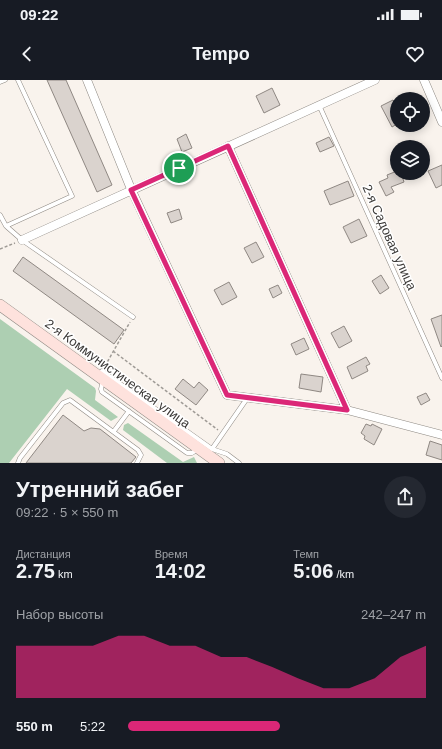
<!DOCTYPE html>
<html lang="ru">
<head>
<meta charset="utf-8">
<style>
  body { margin:0; font-family:Helvetica,sans-serif; background:#242831; color:#f1f3f6; height:100vh; display:flex; flex-direction:column; font-size:15px; white-space:nowrap }
  * { box-sizing:border-box; margin:0 }
  p { font-size:13px; color:#9ea1a6 }
  .icon { flex:none; width:22px; height:22px; fill:none; stroke:currentColor; stroke-width:2; stroke-linecap:round; stroke-linejoin:round }
  .map { position:relative; height:383px; overflow:hidden }
  .panel { display:flex; flex-direction:column; background:#171b24; flex:1 }
  .panel>* { flex:none }
  .tools { position:absolute; left:390px; top:12px; display:grid; gap:8px }
  .tools a { display:grid; place-items:center; width:40px; height:40px; border-radius:50%; background:#171b24; box-shadow:0 2px 10px #0003; font-size:20px }
  .pin { position:absolute; display:grid; place-items:center; width:34px; height:34px; color:#fff; margin:-17px; border:2px solid #fff; border-radius:50%; box-shadow:0 1px 4px #0007 }
  .round { display:grid; place-items:center; flex:none; width:42px; height:42px; border-radius:21px; background:#242831 }
  .headline { display:flex; align-items:center; justify-content:space-between; height:68px; padding:0 16px }
  h1 { font-size:22px; font-weight:700; line-height:30px }
  .figures { display:grid; grid-template-columns:repeat(3,1fr); gap:6px; height:68px; padding:4px 16px }
  .figures div { display:grid; align-content:center }
  .figures b { font-size:20px; font-weight:700 }
  .figures small { font-size:11px; font-weight:400 }
  .figures p { font-size:11px }
  .chart { height:112px; padding:8px 16px }
  .chart p { display:flex; justify-content:space-between }
  .chart svg { width:100%; height:72px; margin-top:4px; fill:#db2777; opacity:.7 }
  ul { padding:0 16px; list-style:none; font-size:13px }
  li { display:grid; grid-template-columns:64px 48px 1fr; align-items:center; height:30px }
  li i { height:10px; border-radius:5px; background:#db2777 }
  .status { display:flex; justify-content:space-between; align-items:center; height:28px; padding:0 20px; background:#171b24; direction:ltr }
  .status svg { height:11px; fill:currentColor }
  header { display:flex; justify-content:space-between; align-items:center; height:52px; padding:0 16px; background:#171b24; font-size:18px; font-weight:700 }
  .map>svg:first-child { display:block }
</style>
</head>
<body>
<div class="status"><b>09:22</b><svg viewBox="0 0 49 12"><path d="M0 12V9h3v3zM5 12V6h3v6zM10 12V3h3v9zM15 12V0h3v12zM26 1h20v11H26zM47 4h2v5h-2z"/></svg></div>
<header><svg class="icon" aria-label="back" viewBox="0 0 24 24"><path d="M15 5l-7 7 7 7"/></svg>Tempo<svg class="icon" aria-label="heart" viewBox="0 0 24 24"><path d="M12 20l-8-8c-3-5 5-10 8-4 3-6 11-1 8 4z"/></svg></header>
<div class="map">
<svg width="442" height="383" viewBox="0 0 442 383">
  <rect width="100%" height="100%" fill="#f9f3ed"/>
  <path fill="#adcfb2" d="M0,239L95,308L96,311L95,320L118,337L111,341L67,309L9,383H0Z
    M128,343L183,382L194,377L197,383H167L123,350L124,345Z"/>
  <path fill="#dad3ce" stroke="#8f8883" d="M47,0H66L112,105L97,112Z
    M272,8L280,25L264,33L256,16Z
    M393,20L395,23L397,22V44L392,47L381,26Z
    M186,54L192,68L182,72L177,59Z
    M329,57L334,66L320,72L316,63Z
    M442,85V105L436,108L428,91Z
    M397,91V93H401L404,102L391,107L394,112L386,116L379,102L388,98L387,95Z
    M348,101L354,116L330,125L324,111Z
    M179,129L182,139L171,143L167,133Z
    M359,139L367,156L351,163L343,147Z
    M256,162L264,177L252,183L244,168Z
    M23,177L124,250L114,264L13,191Z
    M381,195L389,208L380,214L372,201Z
    M229,202L237,217L222,225L214,210Z
    M278,205L282,213L273,218L269,209Z
    M442,235V266L441,267L431,239Z
    M344,246L352,261L339,268L331,253Z
    M304,258L309,269L296,275L291,264Z
    M366,277L370,284L366,286L368,291L352,299L347,287Z
    M301,294L323,297L321,312L299,308Z
    M183,299L194,308L199,302L208,310L196,325L175,309Z
    M426,313L430,320L421,325L417,317Z
    M63,335L84,351L91,348L100,349L136,377L131,383H26Z
    M366,344L371,346L372,344L382,349L374,365L364,359L365,356L361,353Z
    M430,361L442,365V380L426,375Z"/>
  <g fill="none" stroke-linecap="round" stroke-linejoin="round">
    <defs>
      <path id="lane" d="M0,2L5,0
        M319,25L442,298
        M0,135L6,146L22,160L133,237
        M6,146L72,116L18,0
        M102,291L212,369L248,317
        M103,300L101,309L102,312L187,373H192L198,369
        M114,351L129,331
        M212,369L227,374L239,383
        M18,383L20,378L63,323L70,320L138,370L141,375L137,383"/>
      <path id="street" d="M87,0L131,109L227,315L347,330L442,355
        M424,0L442,42
        M228,66L347,330
        M22,160L375,0"/>
      <path id="secondary" d="M0,225L219,383"/>
    </defs>
    <use href="#lane" stroke="#8e8983" stroke-width="5"/>
    <use href="#street" stroke="#8e8983" stroke-width="9"/>
    <use href="#secondary" stroke="#8e8983" stroke-width="12"/>
    <path stroke="#9f9b96" stroke-width="1.5" stroke-dasharray="3 2" stroke-linecap="butt" d="M0,169L15,163
      M113,271L218,350
      M105,286L130,242"/>
    <use href="#lane" stroke="#fff" stroke-width="4"/>
    <use href="#street" stroke="#fff" stroke-width="8"/>
    <use href="#secondary" stroke="#fee2dd" stroke-width="11"/>
  </g>
  <g fill="none" stroke-linecap="round" stroke-linejoin="round">
    <defs>
      <path id="route" d="M228,66L347,330L227,315L131,110Z"/>
    </defs>
    <use href="#route" stroke="#fff" stroke-width="8"/>
    <use href="#route" stroke="#db2777" stroke-width="5"/>
  </g>
  <g text-anchor="middle" stroke-width="3" stroke-linejoin="round" paint-order="stroke">
    <g font-size="13" fill="#3c3a38" stroke="#fff">
      <text transform="translate(390 157) rotate(66)" y="5">2-я Садовая улица</text>
      <text transform="translate(118 293) rotate(36)" y="5">2-я Коммунистическая улица</text>
    </g>
  </g>
</svg>
<div class="tools">
<a><svg class="icon" aria-label="locate" viewBox="0 0 24 24"><circle cx="12" cy="12" r="6"/><path d="M12 2v4M12 18v4M2 12h4M18 12h4"/></svg></a>
<a><svg class="icon" aria-label="layers" viewBox="0 0 24 24"><path d="M12 4l9 5-9 5-9-5zM3 14l9 5 9-5"/></svg></a>
</div>
<div class="pin" style="left:179px;top:88px;background:#1e9e55"><svg class="icon" aria-label="arrive" viewBox="0 0 24 24"><path d="M6 21V4h12l-3 4 3 4H6"/></svg></div>
</div>
<section class="panel">
<div class="headline"><div><h1>Утренний забег</h1><p>09:22 · 5 × 550 m</p></div><a class="round"><svg class="icon" aria-label="share" viewBox="0 0 24 24"><path d="M12 15V3M7 8l5-5 5 5M5 13v7h14v-7"/></svg></a></div>
<div class="figures">
<div><p>Дистанция</p><b>2.75<small> km</small></b></div>
<div><p>Время</p><b>14:02</b></div>
<div><p>Темп</p><b>5:06<small> /km</small></b></div>
</div>
<div class="chart"><p><span>Набор высоты</span>242–247 m</p>
<svg viewBox="0 0 160 44" preserveAspectRatio="none"><path d="M0 44V12L10 12L20 12L30 12L40 6L50 6L60 12L70 12L80 19L90 19L100 25L110 32L120 38L130 38L140 32L150 19L160 12V44z"/></svg>
</div>
<ul>
<li><b>550 m</b>5:22<i style="width:51%"></i></li>
</ul>
</section>
</body>
</html>
